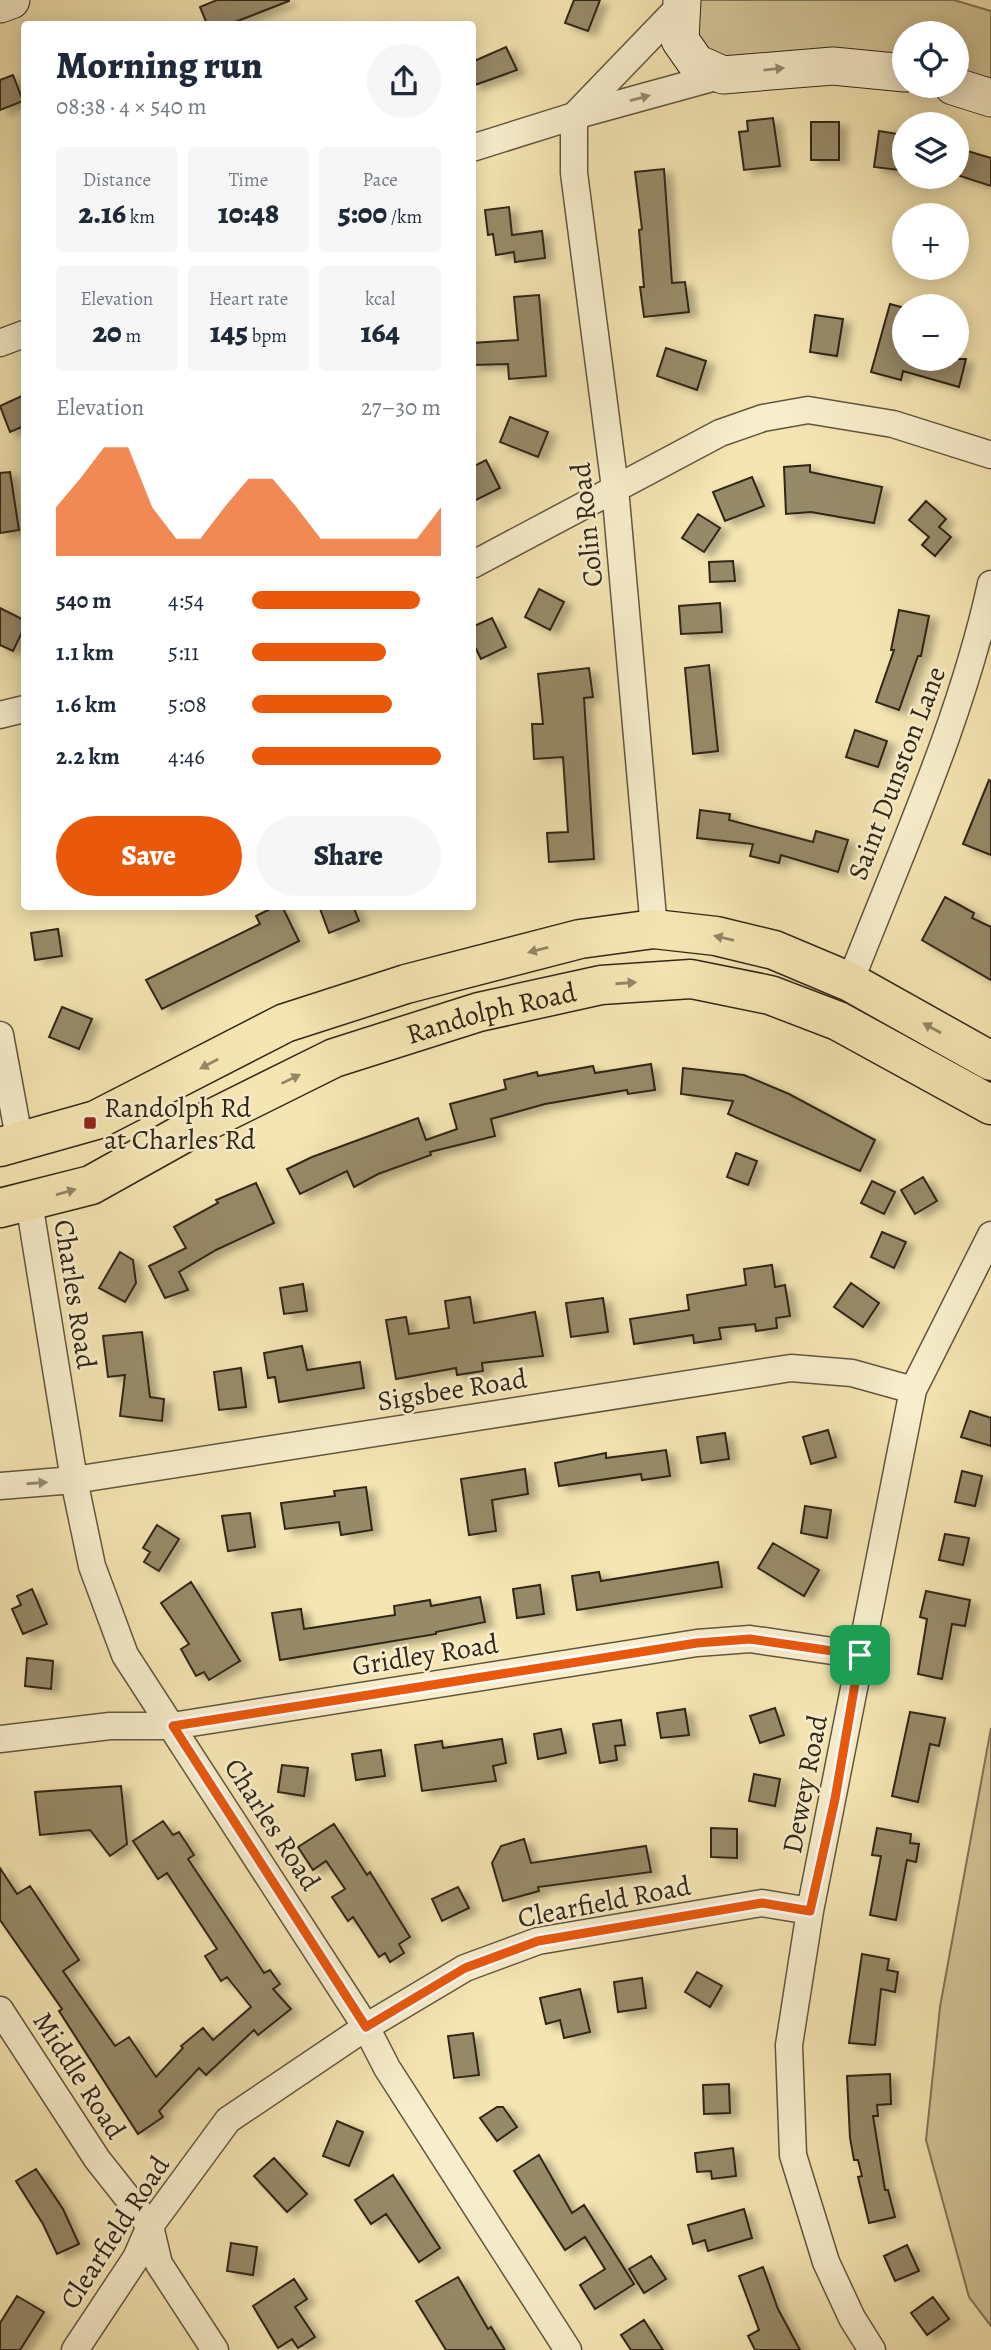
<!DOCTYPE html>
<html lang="en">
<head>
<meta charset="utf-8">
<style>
  body { margin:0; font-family:Alegreya,serif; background:#f6f6f7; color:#1f2937; height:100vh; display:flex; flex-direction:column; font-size:26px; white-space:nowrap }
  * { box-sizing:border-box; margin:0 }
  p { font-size:23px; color:#747a83 }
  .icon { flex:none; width:38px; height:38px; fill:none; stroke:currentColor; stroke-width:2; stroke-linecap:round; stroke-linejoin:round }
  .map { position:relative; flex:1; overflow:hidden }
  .sheet { position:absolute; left:21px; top:21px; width:455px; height:889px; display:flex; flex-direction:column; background:#fff; border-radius:7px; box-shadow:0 4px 18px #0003 }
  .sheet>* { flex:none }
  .tools { position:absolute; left:892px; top:21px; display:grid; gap:14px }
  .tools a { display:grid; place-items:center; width:77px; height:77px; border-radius:50%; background:#fff; box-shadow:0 4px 18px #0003; font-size:35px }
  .pin { position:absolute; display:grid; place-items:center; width:60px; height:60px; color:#fff; margin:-30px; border-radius:14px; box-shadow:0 4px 10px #0006 }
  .round { display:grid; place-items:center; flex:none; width:74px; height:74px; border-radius:37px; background:#f6f6f7 }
  .summary { display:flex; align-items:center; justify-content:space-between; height:119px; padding:0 35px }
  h1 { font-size:38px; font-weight:800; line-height:52px }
  .figures { display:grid; grid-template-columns:repeat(3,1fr); gap:10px; height:119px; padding:7px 35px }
  .figures div { display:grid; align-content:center; border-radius:7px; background:#f6f6f7; text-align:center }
  .figures b { font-size:30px; font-weight:800 }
  .figures small { font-size:19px; font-weight:400 }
  .figures p { font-size:19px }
  .chart { height:196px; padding:14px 35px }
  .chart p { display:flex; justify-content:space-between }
  .chart svg { width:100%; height:126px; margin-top:7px; fill:#ea580c; opacity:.7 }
  .cta { display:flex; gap:14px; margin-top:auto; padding:14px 35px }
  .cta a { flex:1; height:80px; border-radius:42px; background:#ea580c; color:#fff; font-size:28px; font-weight:800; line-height:80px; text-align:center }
  .cta a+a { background:#f6f6f7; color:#1f2937 }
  ul { padding:0 35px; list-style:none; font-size:23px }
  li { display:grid; grid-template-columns:112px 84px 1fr; align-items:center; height:52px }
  li i { height:18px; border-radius:9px; background:#ea580c }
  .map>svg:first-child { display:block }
</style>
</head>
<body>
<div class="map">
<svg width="991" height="2350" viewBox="0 0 991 2350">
  <defs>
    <filter id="shadow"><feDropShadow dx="8" dy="4.5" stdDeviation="3.5" flood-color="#0004"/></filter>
  </defs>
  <rect width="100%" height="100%" fill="#f4e5b2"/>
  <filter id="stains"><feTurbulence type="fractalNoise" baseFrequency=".00286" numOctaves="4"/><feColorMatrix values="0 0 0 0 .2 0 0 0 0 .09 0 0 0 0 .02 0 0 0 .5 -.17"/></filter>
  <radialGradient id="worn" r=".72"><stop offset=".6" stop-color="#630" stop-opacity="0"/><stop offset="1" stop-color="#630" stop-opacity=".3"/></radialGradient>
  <path fill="#d3c598" stroke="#827658" stroke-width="2" d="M698,0H954L991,11V85L957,74V33H905V63L725,60L700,47L687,22Z
    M991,1728V2326L969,2297L926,2140L940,2007Z"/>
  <path fill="#978a69" stroke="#322719" stroke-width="2" filter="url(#shadow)" d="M217,0H289V1L230,24H207L200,7Z
    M574,0H600L588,31L565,23Z
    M506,47L517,70L472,86V62Z
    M13,75L23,101L0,110V80Z
    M773,118L780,166L744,170L739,132L748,131L747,121Z
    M811,122H839V160H811Z
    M879,131L904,135L899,170L874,167Z
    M957,148L991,158V186L957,175Z
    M664,169L672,283L685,282L689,312L644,317L640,287H644L639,230L642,229L635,172Z
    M509,207L512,235L542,231L545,258L515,262L514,252L496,255L493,234L488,235L485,210Z
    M539,295L546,376L509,379L508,364L472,365V343L518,340L514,297Z
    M890,304L905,308V359H966L959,387L903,371L901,380L871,372Z
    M815,315L843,319L837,356L810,352Z
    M666,348L706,361L697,390L657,376Z
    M24,395V426L10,432L0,406Z
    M510,417L548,432L538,457L500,442Z
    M486,460L500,488L472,502V467Z
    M810,465V472L882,487L874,523L811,512L786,514L784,467Z
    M10,472L19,530L0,533V473Z
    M752,477L764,506L725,521L713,492Z
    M926,501L946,519L939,527L951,537L935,556L922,545L929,537L909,520Z
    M698,514L720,528L704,552L682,538Z
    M733,561L735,581L710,582L709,562Z
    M539,589L564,602L550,630L525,617Z
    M720,603L722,632L681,634L679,606Z
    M0,608L24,620V628L13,651L0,645Z
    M899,610L929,616L921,656H918L899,710L876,702L894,650H891Z
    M492,618L506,647L481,659L472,641V627Z
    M709,665L718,751L693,754L685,668Z
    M589,668L593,697L584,698L594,859L549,862L547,833L568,832L563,757L534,759L532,724H543L538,674Z
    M855,730L887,741L878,767L846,757Z
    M989,780L991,781V855L963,844Z
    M700,810L730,814L729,820L813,842L816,831L848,840L838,872L781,855L779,863L750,856L753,844L697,838Z
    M945,897L974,913L972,918L991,927V980L922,940Z
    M276,906H282L299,941L162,1009L146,980L260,924L256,916Z
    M319,906H353L359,921L329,933Z
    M58,929L62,956L35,960L31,933Z
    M62,1007L92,1019L79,1049L49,1037Z
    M651,1064L655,1090L628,1094L627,1090L545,1104L491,1119L495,1136L430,1152L431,1155L378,1174L354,1187L347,1171L300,1194L287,1169L312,1157L418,1118L426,1140L457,1129L450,1104L506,1089L504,1080L537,1072L538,1076L593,1066L595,1073Z
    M683,1068L744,1075L789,1094L875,1140L860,1171L728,1114L733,1101L681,1094Z
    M736,1153L757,1161L748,1185L727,1177Z
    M923,1177L937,1201L915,1214L901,1190Z
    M872,1181L895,1192L884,1214L861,1203Z
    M256,1183L274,1223L216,1250L179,1272L188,1290L165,1298L149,1266L186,1248L174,1227L218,1203L216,1200Z
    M882,1232L906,1242L894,1268L871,1257Z
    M120,1252L133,1260L136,1283L125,1302L99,1288Z
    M772,1265L775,1287L785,1285L790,1316L776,1318L777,1328L756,1331L755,1324L719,1328L721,1339L694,1343L693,1335L634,1344L630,1319L689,1310L687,1295L746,1285L744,1269Z
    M851,1283L879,1303L863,1327L834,1307Z
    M303,1284L307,1311L284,1314L280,1288Z
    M470,1297L474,1323L535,1312L543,1356L482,1363L483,1371L457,1375L456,1368L396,1379L386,1320L406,1317L409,1334L449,1328L445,1301Z
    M603,1298L608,1332L571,1337L566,1303Z
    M142,1332L150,1397L164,1399L162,1421L120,1416L125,1375L108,1377L103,1336Z
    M302,1346L307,1370L360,1362L364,1388L279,1402L275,1377L268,1378L264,1353Z
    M241,1368L246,1407L219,1410L214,1372Z
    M970,1411L991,1418V1446L961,1437Z
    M828,1430L836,1457L811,1464L803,1437Z
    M725,1433L729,1459L701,1463L697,1437Z
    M666,1450L670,1476L642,1480L641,1474L559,1486L555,1463L606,1453V1458Z
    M525,1469L528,1494L492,1500L496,1531L469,1535L461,1479Z
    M962,1471L982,1476L975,1506L955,1502Z
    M366,1487L372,1530L341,1535L339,1522L285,1529L281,1503L335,1496L334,1491Z
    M805,1506L831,1510L827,1538L801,1533Z
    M250,1513L255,1547L228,1551L222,1516Z
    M157,1525L179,1539L159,1571L144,1562L150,1552L143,1548Z
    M945,1534L969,1538L963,1565L939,1560Z
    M773,1543L819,1570L804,1596L758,1568Z
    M718,1562L722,1587L577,1610L572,1576L599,1572L601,1581Z
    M191,1582L240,1661L209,1680L204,1672L196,1676L181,1649L189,1644L161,1603Z
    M540,1585L544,1614L517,1618L513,1589Z
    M32,1589L47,1624L23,1634L12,1609L21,1605L17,1596Z
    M926,1591L970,1600L965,1626L952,1624L942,1679L918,1674L927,1619L920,1617Z
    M480,1597L485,1622L436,1632V1634L280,1660L272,1613L301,1609L304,1629L395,1615L394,1606L430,1600L431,1606Z
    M27,1658L53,1661L51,1689L25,1686Z
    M775,1708L784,1735L760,1743L750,1716Z
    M685,1709L689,1735L661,1738L657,1713Z
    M910,1712L945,1718L939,1746L930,1744L918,1802L892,1796Z
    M621,1720L625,1745L615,1746L617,1760L600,1763L593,1724Z
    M561,1729L566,1753L538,1759L534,1734Z
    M502,1739L506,1763L493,1766L496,1781L422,1791L415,1745L442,1741L443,1748Z
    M381,1750L385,1776L356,1780L352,1754Z
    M282,1765L308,1768L304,1796L278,1792Z
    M754,1774L780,1779L775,1806L749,1801Z
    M121,1786L127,1844L110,1856L90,1830L40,1835L35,1792Z
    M163,1821L173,1835L179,1832L194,1855L188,1859L264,1973L270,1970L280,1984L273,1989L291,2009L258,2035L254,2030L206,2075L199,2068L159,2111L163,2117L138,2134L59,2011L62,2009L0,1920V1868L17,1894L30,1886L79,1960L63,1971L115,2046L129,2037L156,2077L183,2048L181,2046L203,2028L213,2040L251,2007L227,1977L221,1981L205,1956L217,1949L167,1873L158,1879L133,1841Z
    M334,1824L367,1875L370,1872L410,1937L399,1944L404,1953L390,1962L385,1953L379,1957L353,1917L348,1921L332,1897L345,1889L326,1861L313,1870L298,1847Z
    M711,1828L737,1829V1858L711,1857Z
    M877,1828L911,1834L910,1843L919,1844L916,1862L907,1860L896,1920L870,1915L881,1856L872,1855Z
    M524,1839L531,1863L646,1846L651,1872L538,1887L539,1891L503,1901L492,1863L501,1846Z
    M458,1887L469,1908L442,1921L432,1899Z
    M862,1954L889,1959L887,1970L898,1972L895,1992L881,1989L875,2045L849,2043Z
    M697,1972L722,1986L710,2007L685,1992Z
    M642,1978L646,2008L618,2012L614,1982Z
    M580,1989L590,2032L564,2038L560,2020L546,2024L540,1998Z
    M473,2033L479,2075L454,2078L448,2036Z
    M890,2074L891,2104L877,2105L878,2116H873L885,2190H888L895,2217L869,2223L858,2177L862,2176L858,2160H854L850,2138L847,2076Z
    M729,2084L730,2113L704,2114L703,2085Z
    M497,2107H503L517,2127L497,2141L480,2118Z
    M337,2121L363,2132L349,2166L323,2156Z
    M733,2148L736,2176L712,2179L711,2171L697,2172L695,2153Z
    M539,2155L572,2213L584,2205L634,2284L595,2309L580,2285L605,2269L585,2237L565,2250L514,2171Z
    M274,2158L307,2194L287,2212L254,2176Z
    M36,2169L63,2209L79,2244L57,2254L43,2224L16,2181Z
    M393,2175L440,2248L419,2262L386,2214L371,2224L355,2200Z
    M744,2209L752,2238L708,2251L705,2240L693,2244L688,2225Z
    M231,2243L257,2247L253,2275L227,2271Z
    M907,2245L919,2271L895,2281L884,2256Z
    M651,2256L666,2279L644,2293L629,2269Z
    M763,2267L778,2309L800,2350H755L748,2336L759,2330L739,2276Z
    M458,2277L488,2329L491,2327L505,2350H446L416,2301Z
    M294,2279L307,2299L295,2307L315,2337L298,2348L292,2339L278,2348L253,2306Z
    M17,2296L44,2312L20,2350H0V2323Z
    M933,2297L949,2319L927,2335L911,2313Z
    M644,2320L663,2350H631L621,2335Z"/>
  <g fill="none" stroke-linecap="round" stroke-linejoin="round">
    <defs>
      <path id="street" d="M472,148L574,116L679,7
        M0,343L24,334
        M472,565L720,433L763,418L808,410L893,424L991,455
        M0,715L24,709
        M654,929L615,488L574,173V116L723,75
        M850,982C901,851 961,721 991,584
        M0,1035L20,1143
        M29,1202L74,1480L92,1566L125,1655L366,2027L387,2068L568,2350
        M0,1486L74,1480L791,1368L852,1373L913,1390
        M0,1739L110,1726H172L697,1643L750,1639L860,1655
        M0,2010L97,2159L150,2226L159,2264L215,2350
        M75,2350L136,2258L150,2226L228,2120L366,2027L465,1968L538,1941L762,1903L810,1911
        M872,2350L852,2318L826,2262L793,2155L789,2045L810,1911L913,1390L991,1235"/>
      <path id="secondary" d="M682,0L680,40L696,63L723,75L833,66L905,73
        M0,4L11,0
        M953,86L991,98"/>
      <g id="primary">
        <path d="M0,1147L96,1120L285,1023L406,984L580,939L654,929L716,936L774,950L850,982L991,1061"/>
        <path id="s1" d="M0,1208L91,1185L195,1127L334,1058L479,1012L601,985L691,979L770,995L838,1021L991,1105"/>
      </g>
    </defs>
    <use href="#street" stroke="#62563f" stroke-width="29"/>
    <use href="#secondary" stroke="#322719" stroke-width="39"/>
    <use href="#primary" stroke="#322719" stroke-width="41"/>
    <use href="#street" stroke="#f8eecd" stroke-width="26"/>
    <use href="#secondary" stroke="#f8eecd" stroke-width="37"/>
    <use href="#primary" stroke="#f4e5b2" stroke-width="38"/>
  </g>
  <defs><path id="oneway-solid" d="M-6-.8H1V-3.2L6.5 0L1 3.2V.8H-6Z" transform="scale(1.75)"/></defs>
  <g fill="#958a73">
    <use href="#oneway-solid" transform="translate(774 69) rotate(-6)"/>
    <use href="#oneway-solid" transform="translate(640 98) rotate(-15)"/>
    <use href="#oneway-solid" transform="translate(37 1483) rotate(-4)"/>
  </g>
  <g fill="#938666">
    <use href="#oneway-solid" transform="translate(724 938) rotate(-167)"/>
    <use href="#oneway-solid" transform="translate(538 950) rotate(166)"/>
    <use href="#oneway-solid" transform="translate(626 983) rotate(-4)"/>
    <use href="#oneway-solid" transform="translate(932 1028) rotate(-151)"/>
    <use href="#oneway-solid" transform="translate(209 1064) rotate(152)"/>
    <use href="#oneway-solid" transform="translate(291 1079) rotate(-26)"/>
    <use href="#oneway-solid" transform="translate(66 1192) rotate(-16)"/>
  </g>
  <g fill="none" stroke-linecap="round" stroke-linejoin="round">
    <defs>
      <path id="route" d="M750,1639L860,1655L835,1799L810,1911L762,1903L538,1941L465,1968L366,2027L173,1726L697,1643Z"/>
    </defs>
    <use href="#route" stroke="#fff" stroke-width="14"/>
    <use href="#route" stroke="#ea580c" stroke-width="9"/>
  </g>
  <rect fill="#8f2418" stroke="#f8eecd" stroke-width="2.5" x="83" y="1116" width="14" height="14" rx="3.5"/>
  <g text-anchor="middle" stroke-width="5" stroke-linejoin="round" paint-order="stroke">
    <g font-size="28" fill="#322719" stroke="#f8eecd">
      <text transform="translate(586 525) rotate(-96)" y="10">Colin Road</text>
      <text transform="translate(896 773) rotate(-69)" y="10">Saint Dunston Lane</text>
      <text dy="10" stroke="none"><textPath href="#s1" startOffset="532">Randolph Road</textPath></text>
      <text transform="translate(76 1294) rotate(81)" y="10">Charles Road</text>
      <text transform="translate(452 1389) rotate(-9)" y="10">Sigsbee Road</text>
      <text transform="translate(425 1654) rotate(-9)" y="10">Gridley Road</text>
      <text transform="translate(804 1784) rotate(-79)" y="10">Dewey Road</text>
      <text transform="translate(273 1824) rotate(57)" y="10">Charles Road</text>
      <text transform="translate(604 1901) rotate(-11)" y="10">Clearfield Road</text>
      <text transform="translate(80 2075) rotate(57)" y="10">Middle Road</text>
      <text transform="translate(114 2232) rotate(-57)" y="10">Clearfield Road</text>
    </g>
    <g font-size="28" fill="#322719" stroke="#f8eecd" text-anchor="start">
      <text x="104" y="1117">Randolph Rd<tspan x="104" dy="32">at Charles Rd</tspan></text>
    </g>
  </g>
  <rect width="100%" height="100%" filter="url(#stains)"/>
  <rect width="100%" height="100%" fill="url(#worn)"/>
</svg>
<div class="tools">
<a><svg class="icon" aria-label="locate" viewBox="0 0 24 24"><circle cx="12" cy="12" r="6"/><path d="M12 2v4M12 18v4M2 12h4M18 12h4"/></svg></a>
<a><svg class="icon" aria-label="layers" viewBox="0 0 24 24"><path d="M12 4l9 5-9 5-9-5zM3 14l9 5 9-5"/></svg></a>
<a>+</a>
<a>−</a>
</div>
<div class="pin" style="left:860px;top:1655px;background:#1e9e55"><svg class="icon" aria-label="arrive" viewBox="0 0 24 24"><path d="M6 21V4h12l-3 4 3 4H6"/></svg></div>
<section class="sheet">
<div class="summary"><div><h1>Morning run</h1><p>08:38 · 4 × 540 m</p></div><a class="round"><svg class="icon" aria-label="share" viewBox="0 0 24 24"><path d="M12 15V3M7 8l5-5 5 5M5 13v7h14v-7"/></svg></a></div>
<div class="figures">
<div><p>Distance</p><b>2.16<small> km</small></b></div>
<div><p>Time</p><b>10:48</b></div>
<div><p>Pace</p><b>5:00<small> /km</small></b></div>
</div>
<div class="figures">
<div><p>Elevation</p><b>20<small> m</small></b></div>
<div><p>Heart rate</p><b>145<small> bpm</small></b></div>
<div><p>kcal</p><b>164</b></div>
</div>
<div class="chart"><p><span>Elevation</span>27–30 m</p>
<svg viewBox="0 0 160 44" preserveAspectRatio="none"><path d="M0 44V27L10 17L20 6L30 6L40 27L50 38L60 38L70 27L80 17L90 17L100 27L110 38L120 38L130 38L140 38L150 38L160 27V44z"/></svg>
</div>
<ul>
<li><b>540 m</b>4:54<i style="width:89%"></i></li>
<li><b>1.1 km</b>5:11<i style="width:71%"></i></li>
<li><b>1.6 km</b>5:08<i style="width:74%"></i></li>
<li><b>2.2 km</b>4:46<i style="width:100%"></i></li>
</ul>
<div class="cta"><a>Save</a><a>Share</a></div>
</section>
</div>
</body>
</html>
